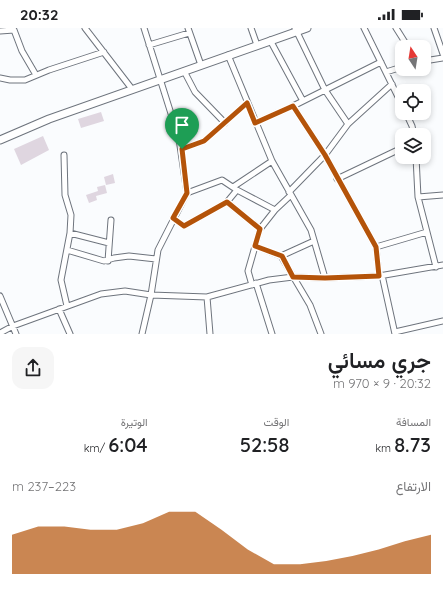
<!DOCTYPE html>
<html lang="ar">
<head>
<meta charset="utf-8">
<style>
  body { margin:0; font-family:Quicksand,Vazirmatn,sans-serif; background:#f6f6f6; color:#202124; direction:rtl; height:100vh; display:flex; flex-direction:column; font-size:15px; white-space:nowrap }
  * { box-sizing:border-box; margin:0 }
  p { font-size:13px; color:#757577 }
  .icon { flex:none; width:22px; height:22px; fill:none; stroke:currentColor; stroke-width:2; stroke-linecap:round; stroke-linejoin:round }
  .map { position:relative; height:306px; overflow:hidden; direction:ltr }
  .side { display:flex; flex-direction:column; background:#fff; flex:1 }
  .side>* { flex:none }
  .needle { width:26px; rotate:348deg }
  .controls { position:absolute; left:395px; top:12px; display:grid; gap:8px }
  .controls a { display:grid; place-items:center; width:36px; height:36px; border-radius:8px; background:#fff; box-shadow:0 2px 6px #0003; font-size:20px }
  .pin { position:absolute; display:grid; place-items:center; width:34px; height:34px; color:#fff; margin:-41px -17px; border-radius:50% 50% 50% 0; rotate:-45deg; box-shadow:0 0 4px #0007 }
  .pin .icon { rotate:45deg }
  .round { display:grid; place-items:center; flex:none; width:42px; height:42px; border-radius:12px; background:#f6f6f6 }
  .summary { display:flex; align-items:center; justify-content:space-between; height:68px; padding:0 12px }
  h1 { font-size:22px; font-weight:600; line-height:30px }
  .stats { display:grid; grid-template-columns:repeat(3,1fr); gap:6px; height:68px; padding:4px 12px }
  .stats div { display:grid; align-content:center }
  .stats b { font-size:20px; font-weight:600 }
  .stats small { font-size:11px; font-weight:400 }
  .stats p { font-size:11px }
  .chart { height:112px; padding:8px 12px }
  .chart p { display:flex; justify-content:space-between }
  .chart svg { width:100%; height:72px; margin-top:4px; fill:#b45309; opacity:.7 }
  .status { display:flex; justify-content:space-between; align-items:center; height:28px; padding:0 20px; background:#fff; direction:ltr }
  .status svg { height:11px; fill:currentColor }
  .map>svg:first-child { display:block }
</style>
</head>
<body>
<div class="status"><b>20:32</b><svg viewBox="0 0 49 12"><path d="M0 12V9h3v3zM5 12V6h3v6zM10 12V3h3v9zM15 12V0h3v12zM26 1h20v11H26zM47 4h2v5h-2z"/></svg></div>
<div class="map">
<svg width="443" height="306" viewBox="0 0 443 306">
  <rect width="100%" height="100%" fill="#fafcfe"/>
  <path fill="#dfd6e0" d="M101,84L104,93L81,100L78,91Z
    M43,108L49,122L21,137L14,121Z
    M113,146L115,155L106,157L104,149Z
    M105,157L107,165L96,168L97,172L89,175L86,167L98,163L97,159Z"/>
  <g fill="none" stroke-linecap="round" stroke-linejoin="round">
    <defs>
      <path id="minor" d="M85,0L132,61
        M188,0L201,37
        M251,0L257,17
        M295,0L325,62L348,96
        M364,0L402,77
        M396,0L408,19
        M434,0L443,26
        M0,3L14,2L22,23L36,47
        M270,12L303,73
        M149,17L189,5
        M228,27L272,133L311,202L325,250
        M424,33L443,30
        M184,43L195,64L225,95
        M386,44L402,39
        M0,50L10,52H25L49,42L104,24
        M293,78L325,127L376,219L379,248
        M406,85L412,98L414,107
        M255,95L293,78L381,34
        M182,121L204,113L247,75
        M64,127L65,167L71,187L70,205L61,252L67,278
        M416,129L418,169L436,239
        M337,151L402,120
        M233,159L272,133
        M237,162L275,182
        M289,164L325,127L348,96L392,56
        M418,169L443,167
        M227,174L260,201
        M173,190L184,198L227,174L237,162L222,152L187,165
        M70,205L109,215
        M255,218L281,228L310,277L321,306
        M376,219L427,204
        M67,222L104,233L114,230L129,228L156,231
        M281,228L314,213
        M108,233L111,192
        M382,247L395,306
        M256,255L272,306
        M252,257L248,243L260,201L275,182L291,167
        M0,268L16,306
        M207,269L210,306
        M59,281L70,306
        M395,304L443,293
        M0,305L13,298L101,266L125,263L151,267L207,269L269,252L293,249L325,250L379,248L443,237
        M142,306L151,267L158,222L187,165L179,111L144,0"/>
      <path id="secondary" d="M0,112L49,91L307,0"/>
    </defs>
    <use href="#minor" stroke="#6e747d" stroke-width="7"/>
    <use href="#secondary" stroke="#6e747d" stroke-width="9"/>
    <use href="#minor" stroke="#fff" stroke-width="5"/>
    <use href="#secondary" stroke="#fff" stroke-width="7"/>
  </g>
  <g fill="none" stroke-linecap="round" stroke-linejoin="round">
    <defs>
      <path id="route" d="M247,75L255,95L293,78L325,127L376,219L379,248L325,250L293,249L282,228L255,218L260,201L227,174L184,198L173,190L187,165L182,121L204,113Z"/>
    </defs>
    <use href="#route" stroke="#fff" stroke-width="8"/>
    <use href="#route" stroke="#b45309" stroke-width="5"/>
  </g>
</svg>
<div class="controls">
<a><svg class="needle" viewBox="-14 -14 28 28"><path d="M0-13l5 13h-10z" fill="#e53935"/><path d="M0 13l5-13h-10z" fill="#757577"/></svg></a>
<a><svg class="icon" aria-label="locate" viewBox="0 0 24 24"><circle cx="12" cy="12" r="6"/><path d="M12 2v4M12 18v4M2 12h4M18 12h4"/></svg></a>
<a><svg class="icon" aria-label="layers" viewBox="0 0 24 24"><path d="M12 4l9 5-9 5-9-5zM3 14l9 5 9-5"/></svg></a>
</div>
<div class="pin" style="left:182px;top:121px;background:#1e9e55"><svg class="icon" aria-label="arrive" viewBox="0 0 24 24"><path d="M6 21V4h12l-3 4 3 4H6"/></svg></div>
</div>
<section class="side">
<div class="summary"><div><h1>جري مسائي</h1><p>20:32 · 9 × 970 m</p></div><a class="round"><svg class="icon" aria-label="share" viewBox="0 0 24 24"><path d="M12 15V3M7 8l5-5 5 5M5 13v7h14v-7"/></svg></a></div>
<div class="stats">
<div><p>المسافة</p><b>8.73<small> km</small></b></div>
<div><p>الوقت</p><b>52:58</b></div>
<div><p>الوتيرة</p><b>6:04<small> /km</small></b></div>
</div>
<div class="chart"><p><span>الارتفاع</span>223–237 m</p>
<svg viewBox="0 0 160 44" preserveAspectRatio="none"><path d="M0 44V20L10 15L20 15L30 17L40 17L50 13L60 6L70 6L80 17L90 29L100 38L110 38L120 36L130 33L140 29L150 24L160 20V44z"/></svg>
</div>
</section>
</body>
</html>
